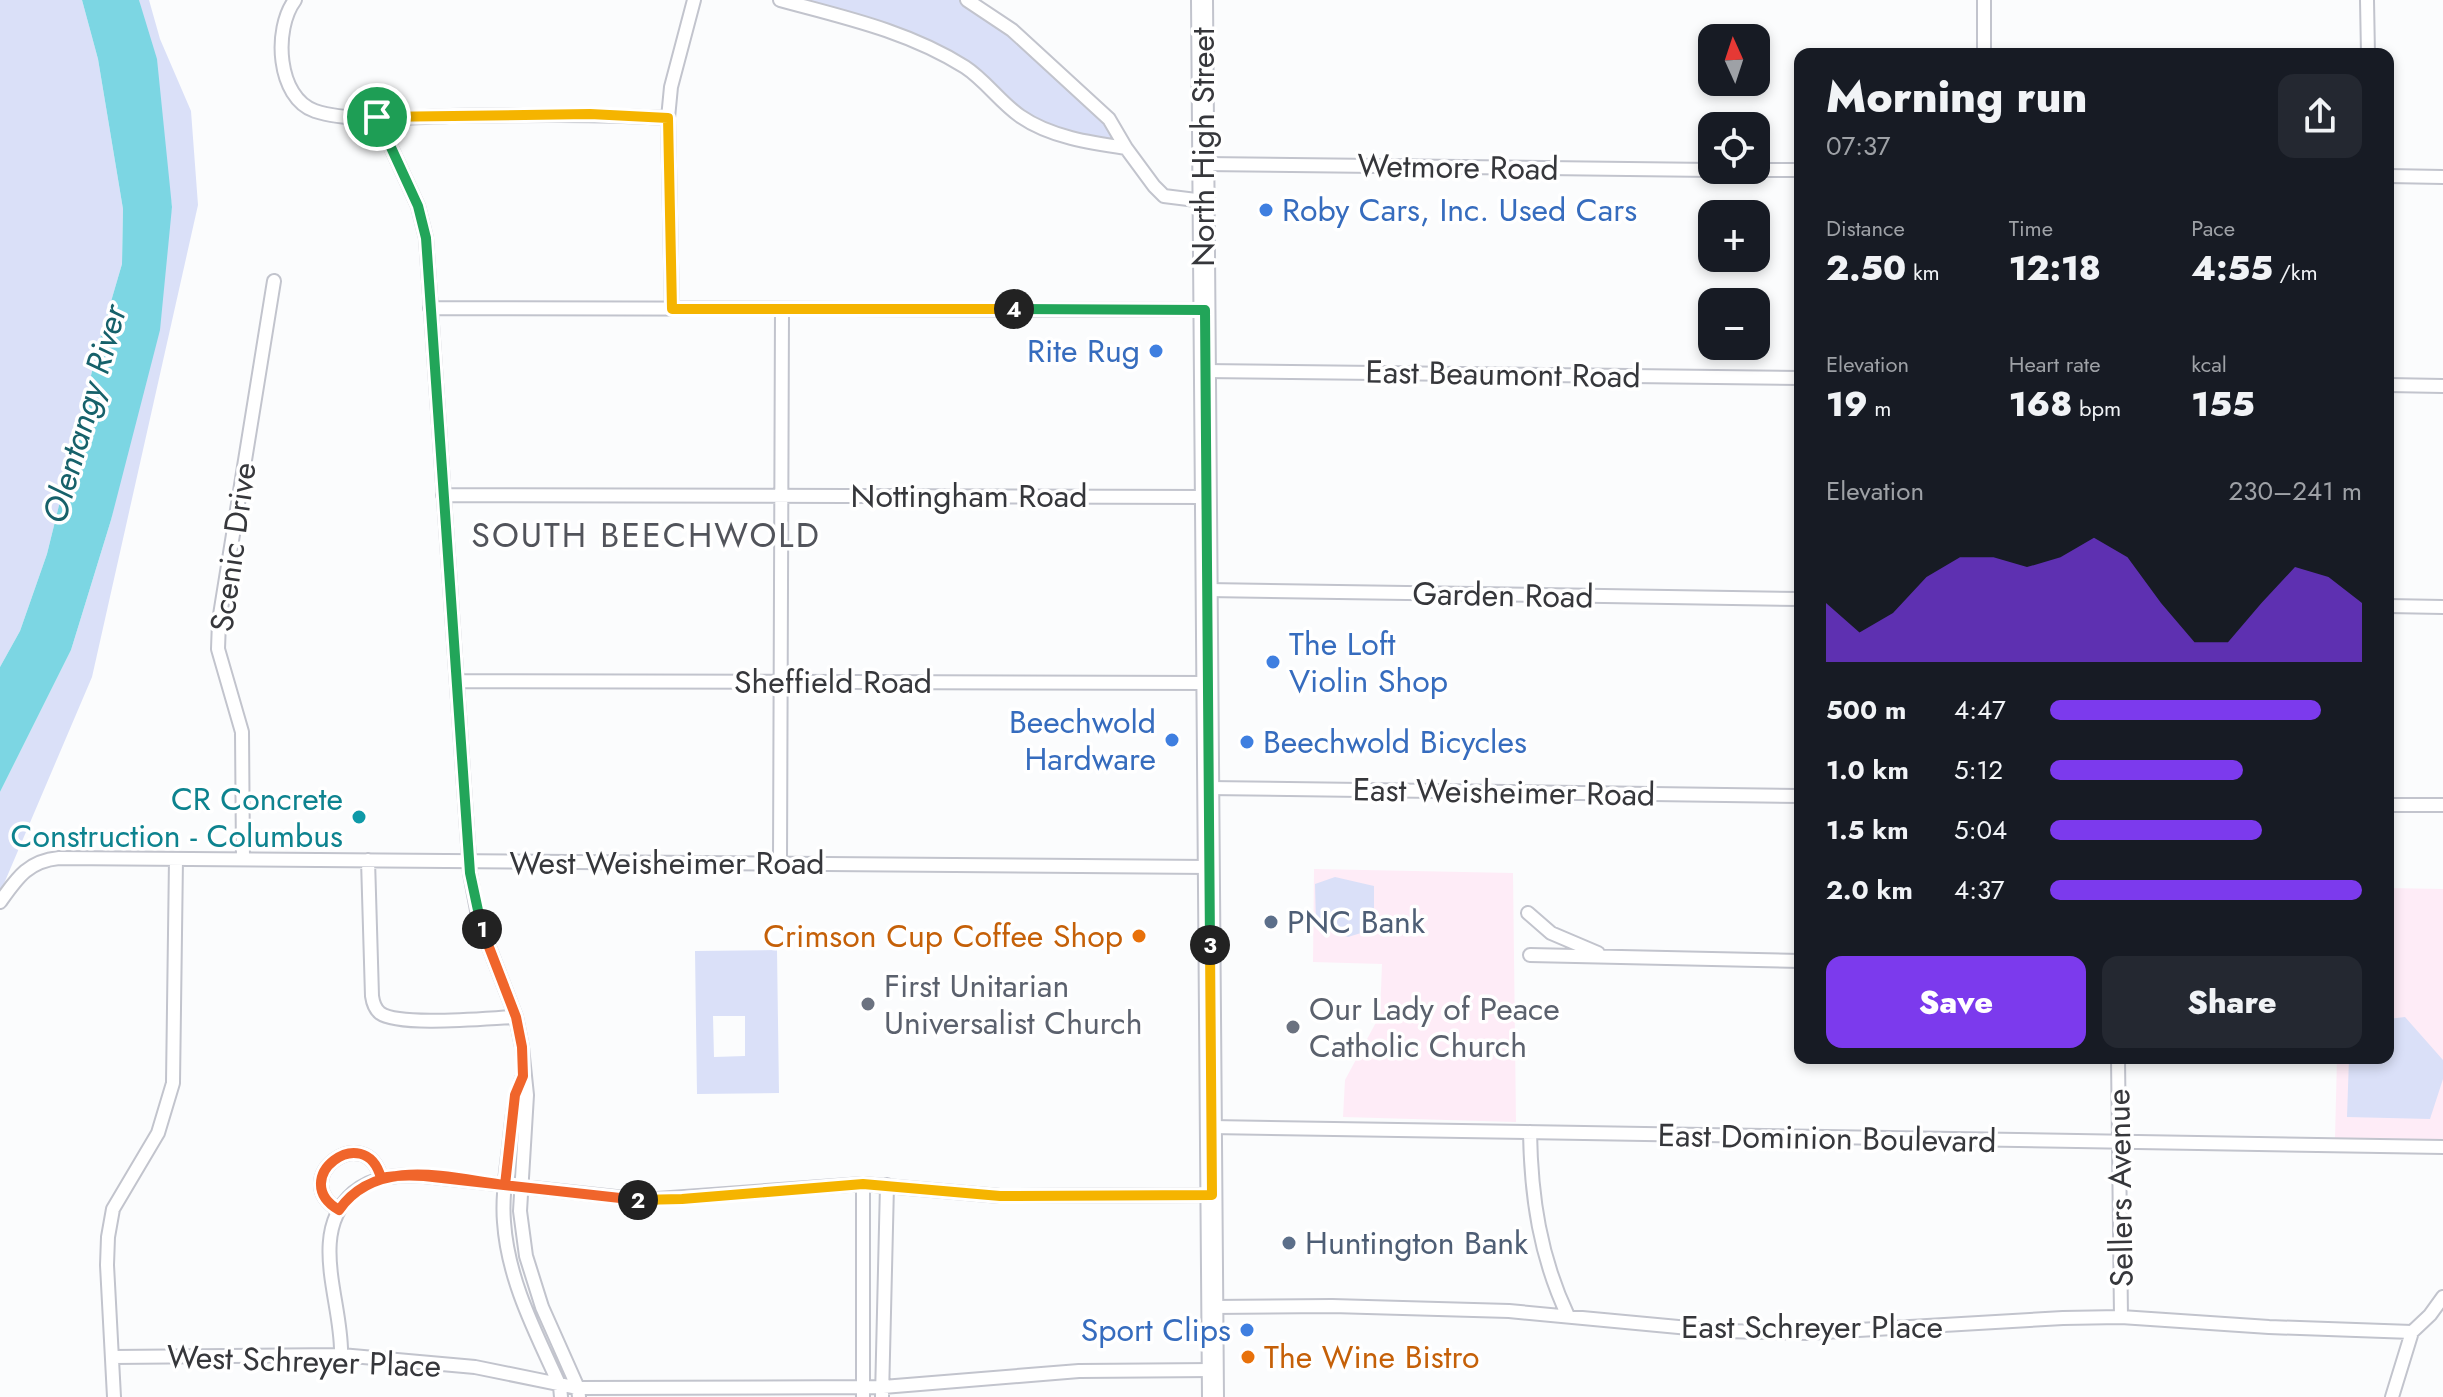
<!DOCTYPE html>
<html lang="en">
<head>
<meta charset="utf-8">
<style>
  body { margin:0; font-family:Jost,sans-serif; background:#242831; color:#f1f3f6; height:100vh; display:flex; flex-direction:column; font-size:30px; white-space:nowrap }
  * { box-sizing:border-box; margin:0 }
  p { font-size:26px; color:#9ea1a6 }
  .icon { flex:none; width:44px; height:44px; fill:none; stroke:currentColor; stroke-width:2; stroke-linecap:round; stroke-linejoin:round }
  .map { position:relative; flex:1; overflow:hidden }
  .sheet { position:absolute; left:1794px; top:48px; width:600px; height:1016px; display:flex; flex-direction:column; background:#171b24; border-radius:16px; box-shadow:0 4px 12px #0003 }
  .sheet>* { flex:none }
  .needle { width:52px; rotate:357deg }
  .tools { position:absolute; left:1698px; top:24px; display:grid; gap:16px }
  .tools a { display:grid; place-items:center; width:72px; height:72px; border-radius:16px; background:#171b24; box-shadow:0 4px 12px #0003; font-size:40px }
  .pin { position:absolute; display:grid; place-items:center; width:68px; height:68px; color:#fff; margin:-34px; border:4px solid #fff; border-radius:50%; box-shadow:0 2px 8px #0007 }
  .km { position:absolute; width:40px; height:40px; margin:-20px; border-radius:50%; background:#222; color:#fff; font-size:22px; line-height:40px; text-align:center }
  .round { display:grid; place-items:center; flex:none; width:84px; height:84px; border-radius:16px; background:#242831 }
  .headline { display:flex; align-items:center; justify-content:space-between; height:136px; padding:0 32px }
  h1 { font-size:44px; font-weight:800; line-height:60px }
  .figures { display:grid; grid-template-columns:repeat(3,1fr); gap:12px; height:136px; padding:8px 32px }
  .figures div { display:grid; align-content:center }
  .figures b { font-size:34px; font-weight:800 }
  .figures small { font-size:22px; font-weight:400 }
  .figures p { font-size:22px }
  .chart { height:224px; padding:16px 32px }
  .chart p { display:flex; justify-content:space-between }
  .chart svg { width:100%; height:144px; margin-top:8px; fill:#7c3aed; opacity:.7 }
  .action { display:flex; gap:16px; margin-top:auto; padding:16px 32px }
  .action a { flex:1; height:92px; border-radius:16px; background:#7c3aed; color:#fff; font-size:32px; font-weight:800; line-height:92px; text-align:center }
  .action a+a { background:#242831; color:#f1f3f6 }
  ul { padding:0 32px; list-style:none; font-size:26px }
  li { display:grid; grid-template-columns:128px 96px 1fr; align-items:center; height:60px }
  li i { height:20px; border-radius:10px; background:#7c3aed }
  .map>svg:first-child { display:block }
</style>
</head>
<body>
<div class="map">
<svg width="2443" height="1397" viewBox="0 0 2443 1397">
  <rect width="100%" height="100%" fill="#fbfcfd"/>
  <path fill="#feecf7" d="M1314,869L1513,873L1516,1122L1343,1117L1345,1080L1380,1015L1382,964L1313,962Z
    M2388,888L2443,889V1140L2335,1138L2337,1058H2388Z"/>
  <path fill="#dae0f8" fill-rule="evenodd" d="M0,0H82L98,59L123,209L122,264L100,339L47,554L20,631L0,667Z
    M139,0H149L160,39L191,111L198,205L92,677L0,893V792L71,650L111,520L172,207Z
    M780,0H967L1064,75L1126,148L1074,139L1023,118L967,68L912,39Z
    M1335,877L1374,886V929L1348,937L1316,924L1315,884Z
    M777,950L779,1093L697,1094L695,951ZM713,1016H745V1056L714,1057Z
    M2405,1017L2443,1060V1079L2430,1119L2347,1117L2349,1058H2388V1019Z"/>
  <path fill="#7cd6e3" d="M82,0H139L157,59L172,207L160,330L111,520L71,650L0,792V667L20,631L47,554L100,339L122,264L123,209L98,59Z"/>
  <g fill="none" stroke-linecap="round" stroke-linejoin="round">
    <defs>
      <path id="street" d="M295,0C273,29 277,98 315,111C351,123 411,117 449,116C522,115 595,114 668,118
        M780,0C843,17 908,31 965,67C985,80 1000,102 1020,116C1050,137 1091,143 1126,148
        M967,0L1012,30L1109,119L1126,148L1154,186L1164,196L1204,201
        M1984,0V54
        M2367,0L2368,54
        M377,117L418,206L426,238L470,873L479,921L516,1017L522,1047L527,1095L520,1211L526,1256L542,1307L578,1388L579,1397
        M1204,164L1712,170
        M1756,170H1800
        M2388,176L2443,177
        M430,308L1205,310
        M672,309L668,118L671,87L694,0
        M1205,371L1800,378
        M2388,385L2443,386
        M443,495L1206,497
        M1207,590L1800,599
        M2388,606L2443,607
        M457,681L1208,683
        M1208,788L1800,796
        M2388,805H2443
        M243,859L242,732L218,649L219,621L274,281
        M368,860L372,996C373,1003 375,1009 380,1013C399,1027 489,1018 516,1017
        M780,863L782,309
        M0,902C17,878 28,861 59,858L1209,867
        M1528,913L1551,933L1598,953
        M1530,955L1800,961
        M2118,1058L2121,1317
        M523,1076C513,1099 512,1123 509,1148C506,1173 502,1198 504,1222C508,1281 536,1333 560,1386L561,1397
        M1211,1127L2443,1147
        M1530,1132C1531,1197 1540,1257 1568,1316
        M863,1184V1397
        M339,1210C286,1179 365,1119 381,1178
        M1212,1307L1332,1306L1509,1311L1721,1331L1807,1333L2063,1318L2121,1317L2269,1327L2412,1332
        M341,1355C343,1304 307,1233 353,1193C374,1176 398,1174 424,1176L643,1200L863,1184L1000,1196L1212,1195
        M112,1357L341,1355L475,1367L578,1388L883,1387L1079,1371L1213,1370
        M114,1397L107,1265L108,1237L113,1209L158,1133L173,1083L176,859
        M882,1397L887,1185
        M2392,1397L2412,1332L2430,1315L2443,1297"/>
      <path id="primary" d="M1202,0L1213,1397"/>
    </defs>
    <use href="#street" stroke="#c2c4cd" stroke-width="16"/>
    <use href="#primary" stroke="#c2c4cd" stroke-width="24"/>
    <use href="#street" stroke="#fff" stroke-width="12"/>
    <use href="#primary" stroke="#fff" stroke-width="20"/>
  </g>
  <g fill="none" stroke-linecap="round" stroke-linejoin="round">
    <defs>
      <path id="split-1" d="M377,117L418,206L426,238L470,873L482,929"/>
      <path id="split-2" d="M482,929L516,1017L522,1047L523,1076L515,1095L505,1185C449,1178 377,1156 339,1210C286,1179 365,1119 381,1178C396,1175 409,1175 424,1176L638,1200"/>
      <path id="split-3" d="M638,1200L682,1199L863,1184L1000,1196L1212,1195L1210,945"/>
      <path id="split-4" d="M1014,309L1205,310L1210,945"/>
      <path id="split-5" d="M377,117L590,114L668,118L672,309H1014"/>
    </defs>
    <use href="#split-1" stroke="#fff" stroke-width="16"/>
    <use href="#split-2" stroke="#fff" stroke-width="16"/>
    <use href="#split-3" stroke="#fff" stroke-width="16"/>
    <use href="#split-4" stroke="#fff" stroke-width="16"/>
    <use href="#split-5" stroke="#fff" stroke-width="16"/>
    <use href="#split-1" stroke="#22a559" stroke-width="10"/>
    <use href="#split-2" stroke="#f0652b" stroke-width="10"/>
    <use href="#split-3" stroke="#f5b400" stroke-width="10"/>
    <use href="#split-4" stroke="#22a559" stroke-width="10"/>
    <use href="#split-5" stroke="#f5b400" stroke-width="10"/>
  </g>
  <g fill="#3f7fe0" stroke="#fff" stroke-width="3">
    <circle cx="1266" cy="210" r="8"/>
    <circle cx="1156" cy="351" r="8"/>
    <circle cx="1273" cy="662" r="8"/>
    <circle cx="1172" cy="740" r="8"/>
    <circle cx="1247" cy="742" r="8"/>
    <circle cx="1247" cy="1330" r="8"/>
  </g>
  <circle fill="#0f9aa8" stroke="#fff" stroke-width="3" cx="359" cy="817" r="8"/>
  <g fill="#5c6f8a" stroke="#fff" stroke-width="3">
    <circle cx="1271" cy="922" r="8"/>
    <circle cx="1289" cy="1243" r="8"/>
  </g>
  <g fill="#e8710a" stroke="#fff" stroke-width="3">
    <circle cx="1139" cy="936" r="8"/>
    <circle cx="1248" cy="1357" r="8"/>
  </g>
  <g fill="#6b7280" stroke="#fff" stroke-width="3">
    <circle cx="868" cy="1004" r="8"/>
    <circle cx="1293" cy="1027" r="8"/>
  </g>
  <g text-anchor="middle" stroke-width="7" stroke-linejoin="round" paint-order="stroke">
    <g font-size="32" fill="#36373b" stroke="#fff">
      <text transform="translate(1203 147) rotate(-90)" y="11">North High Street</text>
      <text transform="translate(1458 167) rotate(1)" y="11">Wetmore Road</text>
      <text transform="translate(1503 374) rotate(1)" y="11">East Beaumont Road</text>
      <text x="969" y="507">Nottingham Road</text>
      <text transform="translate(233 547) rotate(-82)" y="11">Scenic Drive</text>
      <text transform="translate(1503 595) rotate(1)" y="11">Garden Road</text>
      <text x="833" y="693">Sheffield Road</text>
      <text transform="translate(1504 792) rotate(1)" y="11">East Weisheimer Road</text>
      <text x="667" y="874">West Weisheimer Road</text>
      <text transform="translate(1827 1138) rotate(1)" y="11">East Dominion Boulevard</text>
      <text transform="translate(2120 1188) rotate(-91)" y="11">Sellers Avenue</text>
      <text x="1812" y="1338">East Schreyer Place</text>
      <text transform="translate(304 1361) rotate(2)" y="11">West Schreyer Place</text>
    </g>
    <g font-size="32" fill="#366cbe" stroke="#fff" text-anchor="start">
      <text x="1282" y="221">Roby Cars, Inc. Used Cars</text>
      <text x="1140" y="362" text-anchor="end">Rite Rug</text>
      <text x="1289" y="655">The Loft<tspan x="1289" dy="37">Violin Shop</tspan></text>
      <text x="1156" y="733" text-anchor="end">Beechwold<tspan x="1156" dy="37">Hardware</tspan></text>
      <text x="1263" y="753">Beechwold Bicycles</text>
      <text x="1231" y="1341" text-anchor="end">Sport Clips</text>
    </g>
    <g font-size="32" fill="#0d838f" stroke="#fff" text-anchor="end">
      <text x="343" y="810">CR Concrete<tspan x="343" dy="37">Construction - Columbus</tspan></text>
    </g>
    <g font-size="32" fill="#4e5e75" stroke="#fff" text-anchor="start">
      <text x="1287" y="933">PNC Bank</text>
      <text x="1305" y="1254">Huntington Bank</text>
    </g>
    <g font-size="32" fill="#c56008" stroke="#fff" text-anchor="end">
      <text x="1123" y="947">Crimson Cup Coffee Shop</text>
      <text x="1264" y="1368" text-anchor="start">The Wine Bistro</text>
    </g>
    <g font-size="32" fill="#5b616d" stroke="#fff" text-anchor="start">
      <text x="884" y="997">First Unitarian<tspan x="884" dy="37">Universalist Church</tspan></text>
      <text x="1309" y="1020">Our Lady of Peace<tspan x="1309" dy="37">Catholic Church</tspan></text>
    </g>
    <g font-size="34" font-style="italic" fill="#16616a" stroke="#fff">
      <text transform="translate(84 414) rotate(-74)" y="12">Olentangy River</text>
    </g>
    <g font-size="34" letter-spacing="2" fill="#52545b" stroke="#fff">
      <text x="646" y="547">SOUTH BEECHWOLD</text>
    </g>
  </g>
</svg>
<div class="tools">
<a><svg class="needle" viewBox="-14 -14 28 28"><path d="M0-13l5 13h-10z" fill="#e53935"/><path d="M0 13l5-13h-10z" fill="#9ea1a6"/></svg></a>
<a><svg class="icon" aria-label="locate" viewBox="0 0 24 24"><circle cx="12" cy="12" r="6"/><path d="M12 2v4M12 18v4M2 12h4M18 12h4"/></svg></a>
<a>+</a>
<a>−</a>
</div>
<div class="pin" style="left:377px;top:117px;background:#1e9e55"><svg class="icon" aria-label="arrive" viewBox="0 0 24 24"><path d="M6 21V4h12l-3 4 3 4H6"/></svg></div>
<b class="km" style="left:482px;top:929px">1</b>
<b class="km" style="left:638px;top:1200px">2</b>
<b class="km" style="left:1210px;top:945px">3</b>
<b class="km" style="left:1014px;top:309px">4</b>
<section class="sheet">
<div class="headline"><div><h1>Morning run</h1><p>07:37</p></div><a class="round"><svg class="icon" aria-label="share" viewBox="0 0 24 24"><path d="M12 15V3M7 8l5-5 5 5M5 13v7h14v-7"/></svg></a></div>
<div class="figures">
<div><p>Distance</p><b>2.50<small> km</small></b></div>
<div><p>Time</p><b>12:18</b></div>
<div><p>Pace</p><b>4:55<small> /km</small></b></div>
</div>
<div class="figures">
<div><p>Elevation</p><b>19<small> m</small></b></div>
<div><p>Heart rate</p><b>168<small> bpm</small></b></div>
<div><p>kcal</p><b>155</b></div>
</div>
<div class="chart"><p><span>Elevation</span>230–241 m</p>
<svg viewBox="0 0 160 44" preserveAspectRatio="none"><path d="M0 44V26L10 35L20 29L30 18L40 12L50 12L60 15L70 12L80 6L90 12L100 26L110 38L120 38L130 26L140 15L150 18L160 26V44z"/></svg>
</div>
<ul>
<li><b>500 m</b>4:47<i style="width:87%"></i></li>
<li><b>1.0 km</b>5:12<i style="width:62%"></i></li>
<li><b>1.5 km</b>5:04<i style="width:68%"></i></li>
<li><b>2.0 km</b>4:37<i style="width:100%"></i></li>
</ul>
<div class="action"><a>Save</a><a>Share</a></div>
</section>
</div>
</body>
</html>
